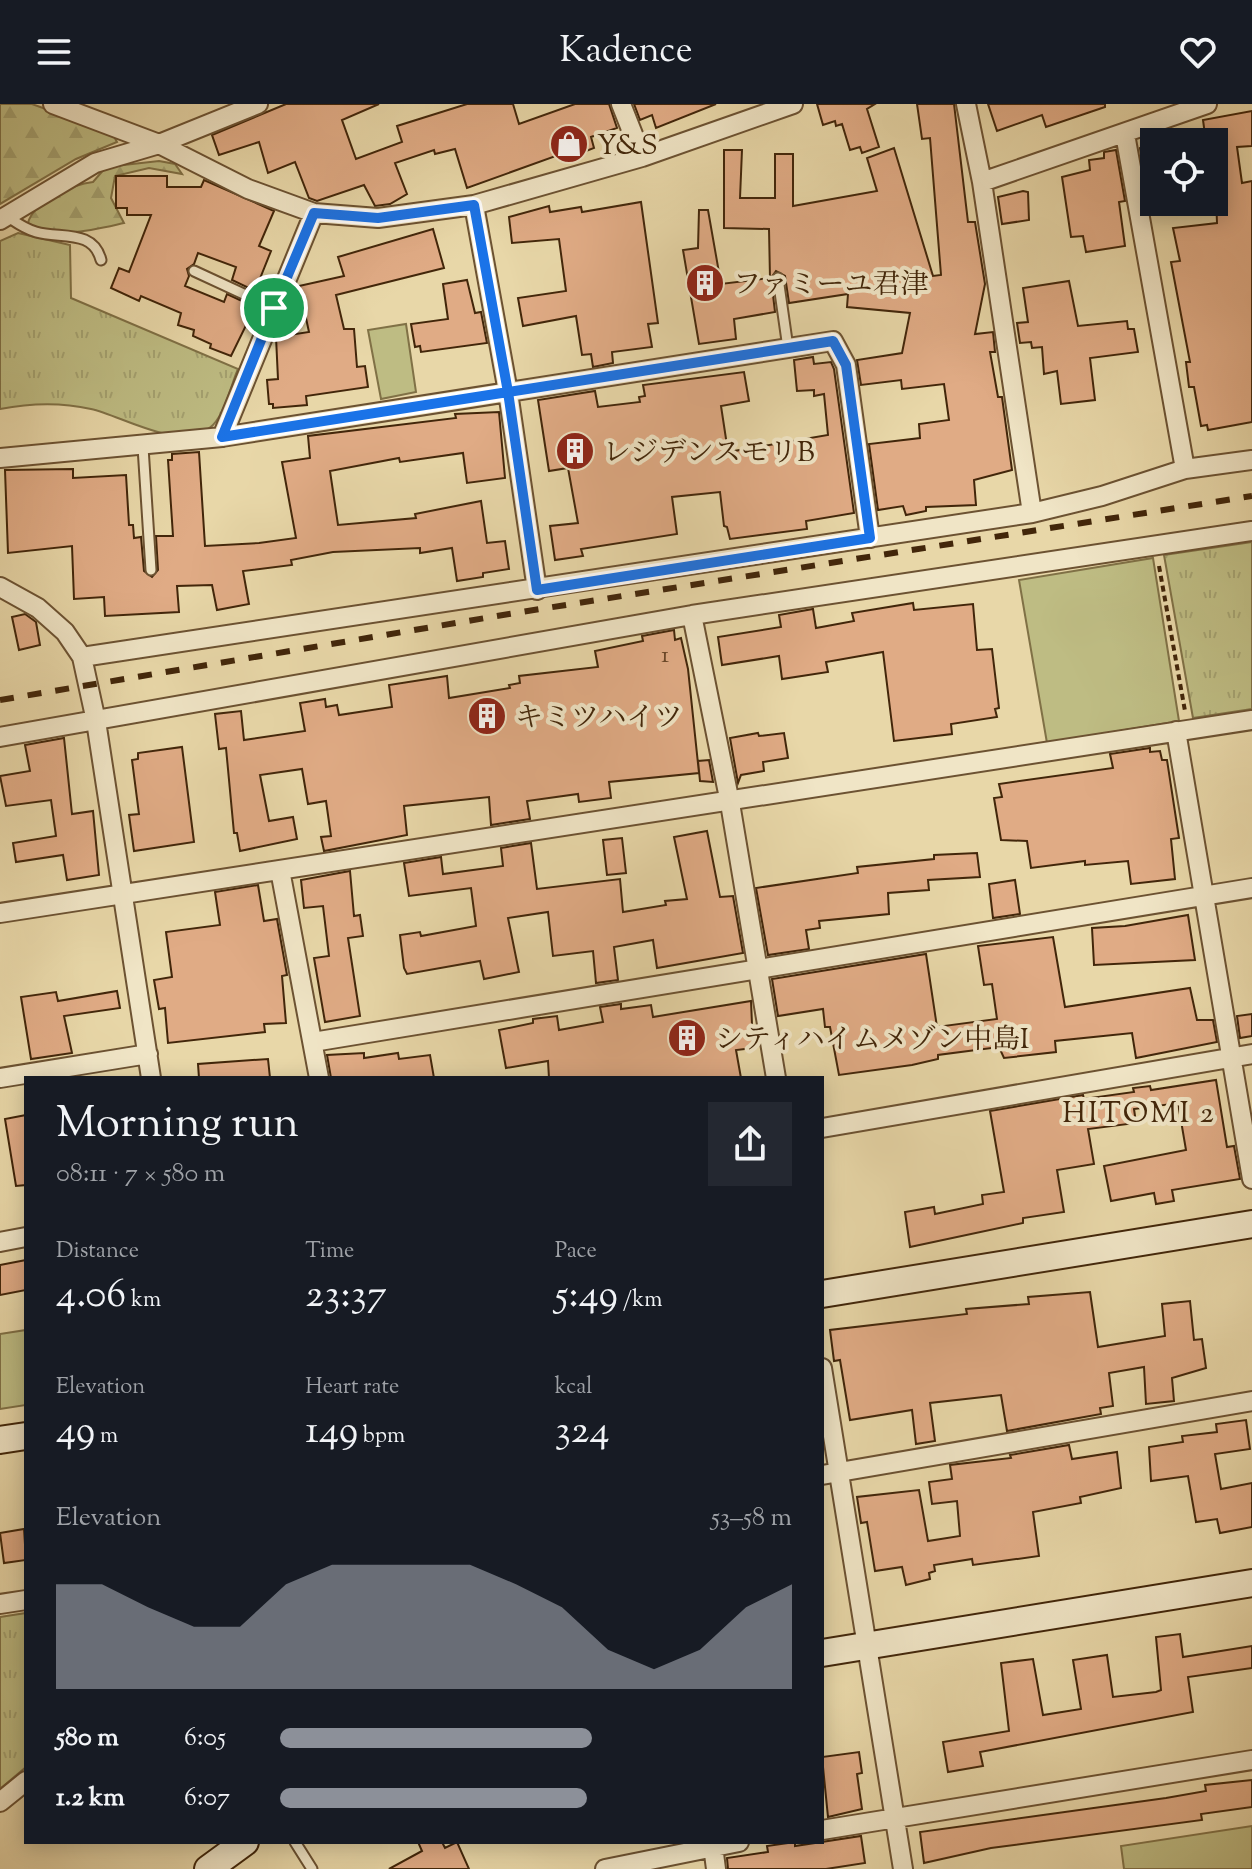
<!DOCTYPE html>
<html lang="en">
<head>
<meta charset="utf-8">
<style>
  body { margin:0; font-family:"Sorts Mill Goudy","Noto Serif JP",serif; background:#242831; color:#f1f3f6; height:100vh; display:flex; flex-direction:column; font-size:30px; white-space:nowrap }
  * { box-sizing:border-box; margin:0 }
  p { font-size:26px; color:#9ea1a6 }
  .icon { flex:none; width:44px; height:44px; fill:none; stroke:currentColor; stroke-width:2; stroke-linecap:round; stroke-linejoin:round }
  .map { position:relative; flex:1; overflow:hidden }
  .side { position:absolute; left:24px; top:972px; width:800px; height:768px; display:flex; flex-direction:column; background:#171b24; border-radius:0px; box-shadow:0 4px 20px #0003 }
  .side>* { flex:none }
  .fabs { position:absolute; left:1140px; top:24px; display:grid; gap:16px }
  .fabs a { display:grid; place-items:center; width:88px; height:88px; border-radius:0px; background:#171b24; box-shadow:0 4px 20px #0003; font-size:40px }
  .pin { position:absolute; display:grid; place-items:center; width:68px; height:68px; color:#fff; margin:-34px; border:4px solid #fff; border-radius:50%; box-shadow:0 2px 8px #0007 }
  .round { display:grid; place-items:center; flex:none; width:84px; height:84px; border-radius:0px; background:#242831 }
  .overview { display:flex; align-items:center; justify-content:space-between; height:136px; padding:0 32px }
  h1 { font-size:44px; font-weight:600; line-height:60px }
  .metrics { display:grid; grid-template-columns:repeat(3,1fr); gap:12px; height:136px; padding:8px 32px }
  .metrics div { display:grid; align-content:center }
  .metrics b { font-size:40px; font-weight:600 }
  .metrics small { font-size:22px; font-weight:400 }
  .metrics p { font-size:22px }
  .chart { height:224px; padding:16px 32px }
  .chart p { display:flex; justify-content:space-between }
  .chart svg { width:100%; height:144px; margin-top:8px; fill:#8c9099; opacity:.7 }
  ul { padding:0 32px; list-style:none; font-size:26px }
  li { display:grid; grid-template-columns:128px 96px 1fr; align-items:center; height:60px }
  li i { height:20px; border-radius:10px; background:#8c9099 }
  header { display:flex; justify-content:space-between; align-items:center; height:104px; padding:0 32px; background:#171b24; font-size:36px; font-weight:600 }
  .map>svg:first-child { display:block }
</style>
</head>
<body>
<header><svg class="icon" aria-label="menu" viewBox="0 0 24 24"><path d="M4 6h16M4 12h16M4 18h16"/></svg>Kadence<svg class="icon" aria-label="heart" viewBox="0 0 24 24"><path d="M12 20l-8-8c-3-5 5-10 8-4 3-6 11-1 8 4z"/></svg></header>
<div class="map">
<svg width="1252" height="1765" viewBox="0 0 1252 1765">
  <defs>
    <pattern id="forest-firs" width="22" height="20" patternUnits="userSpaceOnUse" patternTransform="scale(2)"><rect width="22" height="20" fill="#bebc83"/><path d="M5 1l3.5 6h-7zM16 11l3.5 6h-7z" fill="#a4a170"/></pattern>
    <pattern id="park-tufts" width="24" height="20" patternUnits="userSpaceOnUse" patternTransform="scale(2)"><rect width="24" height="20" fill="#bebc83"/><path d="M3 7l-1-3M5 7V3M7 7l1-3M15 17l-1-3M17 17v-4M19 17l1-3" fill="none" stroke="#a4a170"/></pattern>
  </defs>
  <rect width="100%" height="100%" fill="#e8d7a8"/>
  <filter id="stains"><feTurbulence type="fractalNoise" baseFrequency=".0025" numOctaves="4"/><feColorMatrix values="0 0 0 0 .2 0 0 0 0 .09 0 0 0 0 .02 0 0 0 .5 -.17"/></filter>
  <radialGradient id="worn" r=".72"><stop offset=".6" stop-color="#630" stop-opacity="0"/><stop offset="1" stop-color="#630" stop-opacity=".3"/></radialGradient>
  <path fill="#bebc83" stroke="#807146" stroke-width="2" d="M406,220L416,288L381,295L368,226Z
    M1153,454L1179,617L1047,639L1019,476Z
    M26,1226V1301L0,1305V1230Z
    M1252,1722V1765H1124L1121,1742Z"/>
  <path fill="url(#forest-firs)" stroke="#807146" stroke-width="2" d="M0,0H32L112,29L117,38L76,55L0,100Z
    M159,57L175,60L182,70L149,64L115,72L111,94L124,119C97,125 53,137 28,119C33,98 74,80 93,78L106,63Z"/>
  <path fill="url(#park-tufts)" stroke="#807146" stroke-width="2" d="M18,129L70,141L71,194L238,265C231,281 225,309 213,321C185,351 123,312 91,305C60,298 31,299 0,305V137Z
    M1252,438V605L1193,614L1164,451Z
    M26,1509V1663L0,1685V1513Z"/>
  <path fill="#e0ab85" stroke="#42260a" stroke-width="2" d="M286,0H379L342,16L356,55L402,38L397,22L467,0H513L519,20L575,0H609L617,24L591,33L594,44L581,49V52L562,57L561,50L467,84L455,45L435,50L434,46L395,59L407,90L390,100L375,102L364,81L317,97L309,94L295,58L268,69L259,38L219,51L212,31Z
    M634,0H716L656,24L652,11L640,16Z
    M817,0H875L867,5L879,43L862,49L860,43L850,46L842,20L836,22L835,17L823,21Z
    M917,0H954L968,118H975L985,180L975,230L993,228L995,248H990L998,293H1002L1012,366L974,376L976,401L926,403V407L906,411L903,402L878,406L869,340L920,334L919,320L949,316L944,280L902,285L901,276L861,281L857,256L902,249L910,209L847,203L848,190L789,199L785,172L776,167L771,174L775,208L734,215L736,235L699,240L683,146L698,144L699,106H708L721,180L770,174L769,125L724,124V46H742L740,94H775V50H793V102L877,87L867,54L894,44L933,172L941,171L930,34L922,35Z
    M988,0H1105V3L1046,23L1042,11L997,27Z
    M1252,7V42L1237,43L1242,79L1252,77V318L1208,326L1207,321L1201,322L1194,283H1189L1186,258H1190L1171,158L1180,157L1173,124L1217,119L1214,38H1206L1203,16Z
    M1154,42V74L1145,75L1140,44Z
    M1116,46L1125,97L1119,98L1125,142L1086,148L1083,132L1071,133L1062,73L1090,66L1089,56L1104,54V48Z
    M116,72H167V83H201L204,76L274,107L259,142L271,147L255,187L232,176L236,163L198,149L194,160L187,165L189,172L185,182L224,198L227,190L255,203L231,252L210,244L211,240L193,232L194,226L178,221L181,209L141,192L139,197L111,184L119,164L129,168L151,111H127V104H116Z
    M1023,87L1028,88L1029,116L1002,120L998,93Z
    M641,98L658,219L648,220L652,243L612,248L613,259L593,263L591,250L582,251L576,212L523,222L518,194L566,187L559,135L512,139L509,113L549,102L550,108L581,103L582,108Z
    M433,125L444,164L336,191L344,225H354L357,263L365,262L368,283L306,292L307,301L273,304V300H269L267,276L278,275L276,233L309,228L299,182L344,172L338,153Z
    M467,176L475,209L481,208L487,239L421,248L420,242L415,243L411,220L448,215L443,180Z
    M1069,177L1078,222L1127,217L1128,225H1134L1138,248L1090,254L1095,296L1061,300L1057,267L1044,270L1042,243L1032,244L1031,238L1020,239L1017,219L1028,218L1023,184Z
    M813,253L814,260L831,258L834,265L854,409L806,417L807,425L730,435L727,423L724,422L720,388L672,393L677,430L581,445L583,452L555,456L550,422L578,419L568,364L549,367L538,296L595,287L598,303L640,298L639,293L645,292L643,281L744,268L749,297L721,302L728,348L828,331L824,290L814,292V286L797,287L794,256Z
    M499,308L505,374L467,379L463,349L400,358L399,354L330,367L338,421L416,414L415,410L481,397L487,439L505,437L509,465L483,469V473L457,477L452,444L420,449V444L333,448L291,456L292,461L243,467L249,500L217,506L212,481L177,482L179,508L105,512L104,493L74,495L72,442L8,449L5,366L73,365V374L126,371L129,421H133L134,434L141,433L144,467L152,473L158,466L156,432H173L168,356H172V350L199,348L205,442L259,439L296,434L282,358L310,354L308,332L456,314L455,310Z
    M913,499L914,506L973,500L977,546L992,545L999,604L995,605L997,613L951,620L952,630L894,637L883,548L826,558L828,568L782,575L779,552L722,561L718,533L781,523L779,511L813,505L816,524L854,517L852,509Z
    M25,510L36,518L40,541L19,546L12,513Z
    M674,526L675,536L681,534L688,565L699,669L609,678L611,694L579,698L578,690L527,697L530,715L491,721L489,693L404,702L407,731L324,747L321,733L331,732L326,697L308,700L302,665L260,671L269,717L293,713L297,735L240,747L237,729H234L226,644L219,645L215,610L241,607L244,636L305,627L300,599L325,595L326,603L337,601L339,611L392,603L389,581L447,572L449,594L510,584L509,581L520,579L519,572L598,563L595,547L643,537L642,532Z
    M758,629L759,632L784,629L788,654L763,658L764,667L741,671L738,679L730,634Z
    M64,634L72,710L93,707L99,771L67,776L63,751L16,758L13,739L56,732L51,696L6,702L0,672L30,667L25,641Z
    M182,643L194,738L134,747L129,711L139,710L132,656L138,655V649Z
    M1150,644V648L1160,647L1162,656H1167L1179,734L1171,735L1175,775L1131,780L1128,757L1085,761V757L1031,764L1027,737L1001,736L994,694L1002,693L999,680L1113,664L1110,650Z
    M709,656L713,678L700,677L698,657Z
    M707,727L720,793L733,792L743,849L657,864L653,836L614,843L618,876L596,879L593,847L553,852L548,808L508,814L519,868L484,875L480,857L407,870L404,864L400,831L420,828L421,832L476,822L471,784L409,792L404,759L441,753L443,770L503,762L501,744L531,739L537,785L620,775L623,808L666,801L665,797L687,795L674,733Z
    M622,734L626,769L607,771L603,736Z
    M977,749L980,773L928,776L929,786L888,789L889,810L819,817L820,824L806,826L809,845L768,851L756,784L858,769L857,763L934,755V751Z
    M350,767L354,812L360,811L363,832L348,834L360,912L325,918L314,854L329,852L323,802L304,804L301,776Z
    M1015,776L1020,810L993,814L989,780Z
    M258,781L264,817L277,815L287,871L282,872L286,919L264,920L265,928L168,939L165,904L159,905L154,876L172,873L166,828L220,821L215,788Z
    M1188,811L1195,856L1094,861L1092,824L1125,822Z
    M1053,833L1065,903L1190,884L1197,916H1213L1217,938L1136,954L1132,929L1055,937L1056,948L1004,954L999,943L938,951V955L912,961L839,971L830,923H825L823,905L778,912L772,875L926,850L937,923L997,915L992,880L984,881L978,842Z
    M117,887L120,904L64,912L72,949L31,955L21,893L56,888L58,897Z
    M751,897L753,944L736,946L741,974H549L548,957L506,964L499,926L533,919V915L557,912L559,926L603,918L600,903L621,900V905L651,901L653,913Z
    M1252,910V932L1240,934L1237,912Z
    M364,949V954L398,949L399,955L430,951L434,974H331L327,951Z
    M268,955L270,974H199L198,960Z
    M1216,976L1227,1043L1234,1042L1240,1075L1172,1086L1174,1097L1156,1100L1154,1089L1111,1097L1104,1062L1186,1046L1178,999L1134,1005L1136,1019L1088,1025L1094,1060L1057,1066L1064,1108L1023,1114V1119L910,1143L905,1108L934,1103L935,1110L983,1100L982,1091L1004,1088L990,1007L1083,991L1084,995L1134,988L1133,984L1150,982L1151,986Z
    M26,1011V1081L16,1082L5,1015Z
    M26,1156V1186L0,1191V1161Z
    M1090,1188L1098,1243L1165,1232L1162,1200L1190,1197L1194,1236L1202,1235L1206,1264L1172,1274L1174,1297L1146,1300L1144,1263L1109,1269L1113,1302L1100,1304L1101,1310L1007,1327L1001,1291L930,1299L935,1337L916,1340L912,1306L850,1316L840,1256L834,1257L830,1226L967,1210L966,1205L1029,1200L1028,1193Z
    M1246,1316L1250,1345L1215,1350L1221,1385L1252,1379V1423L1220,1429L1217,1415L1196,1418L1188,1372L1151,1377L1149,1343L1183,1338L1182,1332L1217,1328L1216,1320Z
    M1069,1341L1072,1355L1117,1348L1121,1384L1080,1393L1081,1399L1033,1408L1039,1452L973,1461L972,1455L934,1461L935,1467L929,1469L930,1475L906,1481L902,1463L875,1467L867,1418L861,1419L857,1393L919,1386L928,1437L960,1432L957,1397L932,1400L929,1378L952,1375L950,1361L1011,1354L1010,1351Z
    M24,1425L26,1456L4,1459L0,1429Z
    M1180,1530L1183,1553L1252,1542V1564L1188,1573L1193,1608L980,1648L983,1662L948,1668L943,1638L1009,1627L1001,1559L1033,1555L1043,1611L1081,1605L1073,1556L1107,1551L1113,1593L1156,1588L1161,1586L1156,1533Z
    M859,1648L862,1669L857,1670L862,1705L828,1713L822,1653Z
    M1252,1676V1703L1201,1710L1202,1716L991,1744L924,1759L920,1728L1166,1694L1206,1687L1205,1681Z
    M861,1732L865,1759L826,1765H728L727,1754L768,1748L767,1742L795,1738V1742Z
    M418,1738H442L445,1744L457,1738L469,1765H389L422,1747Z"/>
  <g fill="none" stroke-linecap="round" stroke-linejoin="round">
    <defs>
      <path id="lane" d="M8,113C17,119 25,125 36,128C61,135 93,125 101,156
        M194,167L274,204
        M778,174L788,244
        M143,343L151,466
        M295,1738L312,1765"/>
      <path id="street" d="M53,0L159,40L248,85L314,109L378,114L474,101L642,53L793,0
        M621,0L642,53
        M966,0L982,78L1032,409
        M1125,30L1185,365
        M982,78L1207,0
        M474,101L508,288L537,486
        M0,116L95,59L159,40L258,0
        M222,333L314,109
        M0,354L222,333L833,237L846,261L870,434
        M0,483L38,504L65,528L82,553L96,617L151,974
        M692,511L730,699L776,974
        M82,553L1032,409L1102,392L1185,365L1252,356
        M1176,627L1252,1075
        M0,633L692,511L1252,427
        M280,766L319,974
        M0,809L1252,616
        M313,938L1252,784
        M0,974L148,950
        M822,1024L1252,950
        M0,1138L26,1133
        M822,1264L903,1765
        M822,1371L1252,1297
        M0,1500L26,1496
        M0,1698L26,1677
        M822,1726L1252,1656
        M713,1742L716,1765
        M605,1765L739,1738"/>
      <path id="secondary" d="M822,1190L1252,1120
        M0,1336L26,1332
        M822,1549L1252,1479
        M208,1765L245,1738"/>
    </defs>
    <use href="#lane" stroke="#6c5232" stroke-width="13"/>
    <use href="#street" stroke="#6c5232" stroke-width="22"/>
    <use href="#secondary" stroke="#42260a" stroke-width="30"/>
    <path stroke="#42260a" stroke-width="4" stroke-dasharray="6 4" stroke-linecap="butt" d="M1159,462L1185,607"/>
    <use href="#lane" stroke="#f0e5c6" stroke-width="9"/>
    <use href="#street" stroke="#f0e5c6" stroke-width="18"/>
    <use href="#secondary" stroke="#f0e5c6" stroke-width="26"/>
    <path stroke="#42260a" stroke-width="6" stroke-dasharray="14 14" stroke-linecap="butt" d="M0,596L509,510L1252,392"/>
  </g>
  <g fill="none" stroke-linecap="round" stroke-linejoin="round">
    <defs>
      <path id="route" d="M274,204L222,333L508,288L537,486L870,434L846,261L833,237L508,288L474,101L378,114L314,109L274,204"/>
    </defs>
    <use href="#route" stroke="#fff" stroke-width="16"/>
    <use href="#route" stroke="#1a73e8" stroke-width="10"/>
  </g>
  <defs>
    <symbol id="shop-disc" viewBox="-11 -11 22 22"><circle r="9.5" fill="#8f2418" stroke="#f0e5c6"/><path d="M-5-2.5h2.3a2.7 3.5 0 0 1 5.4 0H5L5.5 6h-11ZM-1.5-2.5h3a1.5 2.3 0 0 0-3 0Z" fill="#fff"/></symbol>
    <symbol id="building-disc" viewBox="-11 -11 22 22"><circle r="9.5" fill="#8f2418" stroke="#f0e5c6"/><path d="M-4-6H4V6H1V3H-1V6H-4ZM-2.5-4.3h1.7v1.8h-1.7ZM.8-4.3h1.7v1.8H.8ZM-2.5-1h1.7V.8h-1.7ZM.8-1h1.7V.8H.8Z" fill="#fff"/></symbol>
  </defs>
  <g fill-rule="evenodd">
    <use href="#shop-disc" x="547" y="18" width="44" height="44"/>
    <use href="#building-disc" x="683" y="157" width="44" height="44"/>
    <use href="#building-disc" x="553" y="325" width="44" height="44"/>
    <use href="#building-disc" x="465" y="590" width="44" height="44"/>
    <use href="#building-disc" x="665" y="912" width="44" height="44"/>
  </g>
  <g text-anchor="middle" stroke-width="8" stroke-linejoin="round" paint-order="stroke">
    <g font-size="24" fill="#6a4729">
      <text x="665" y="558">1</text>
    </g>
    <g font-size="28" fill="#42260a" stroke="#f0e5c6" text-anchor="start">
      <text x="597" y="50">Y&amp;S</text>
      <text x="733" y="189">ファミーユ君津</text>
      <text x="603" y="357">レジデンスモリB</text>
      <text x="515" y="622">キミツハイツ</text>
      <text x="715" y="944">シティハイムメゾン中島I</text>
    </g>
    <g font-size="30" letter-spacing="2" fill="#42260a" stroke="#f0e5c6">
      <text x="1139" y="1018">HITOMI 2</text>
    </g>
  </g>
  <rect width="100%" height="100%" filter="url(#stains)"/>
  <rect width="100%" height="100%" fill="url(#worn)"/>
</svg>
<div class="fabs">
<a><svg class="icon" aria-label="locate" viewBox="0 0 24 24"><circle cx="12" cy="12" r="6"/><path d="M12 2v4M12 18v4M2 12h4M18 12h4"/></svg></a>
</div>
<div class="pin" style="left:274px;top:204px;background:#1e9e55"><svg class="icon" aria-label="arrive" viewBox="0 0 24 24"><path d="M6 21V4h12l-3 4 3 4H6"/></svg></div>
<section class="side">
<div class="overview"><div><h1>Morning run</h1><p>08:11 · 7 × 580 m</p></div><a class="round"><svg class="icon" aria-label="share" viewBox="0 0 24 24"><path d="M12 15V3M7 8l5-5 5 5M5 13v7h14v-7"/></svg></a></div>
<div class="metrics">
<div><p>Distance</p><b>4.06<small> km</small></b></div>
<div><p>Time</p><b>23:37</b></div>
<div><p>Pace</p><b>5:49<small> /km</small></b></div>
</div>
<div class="metrics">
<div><p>Elevation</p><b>49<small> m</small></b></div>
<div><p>Heart rate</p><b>149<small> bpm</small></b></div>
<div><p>kcal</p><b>324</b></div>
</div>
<div class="chart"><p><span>Elevation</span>53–58 m</p>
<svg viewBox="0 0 160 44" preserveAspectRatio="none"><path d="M0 44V12L10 12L20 19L30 25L40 25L50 12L60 6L70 6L80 6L90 6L100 12L110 19L120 32L130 38L140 32L150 19L160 12V44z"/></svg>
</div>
<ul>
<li><b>580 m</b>6:05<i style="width:61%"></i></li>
<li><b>1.2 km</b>6:07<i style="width:60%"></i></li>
</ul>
</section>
</div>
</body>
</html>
